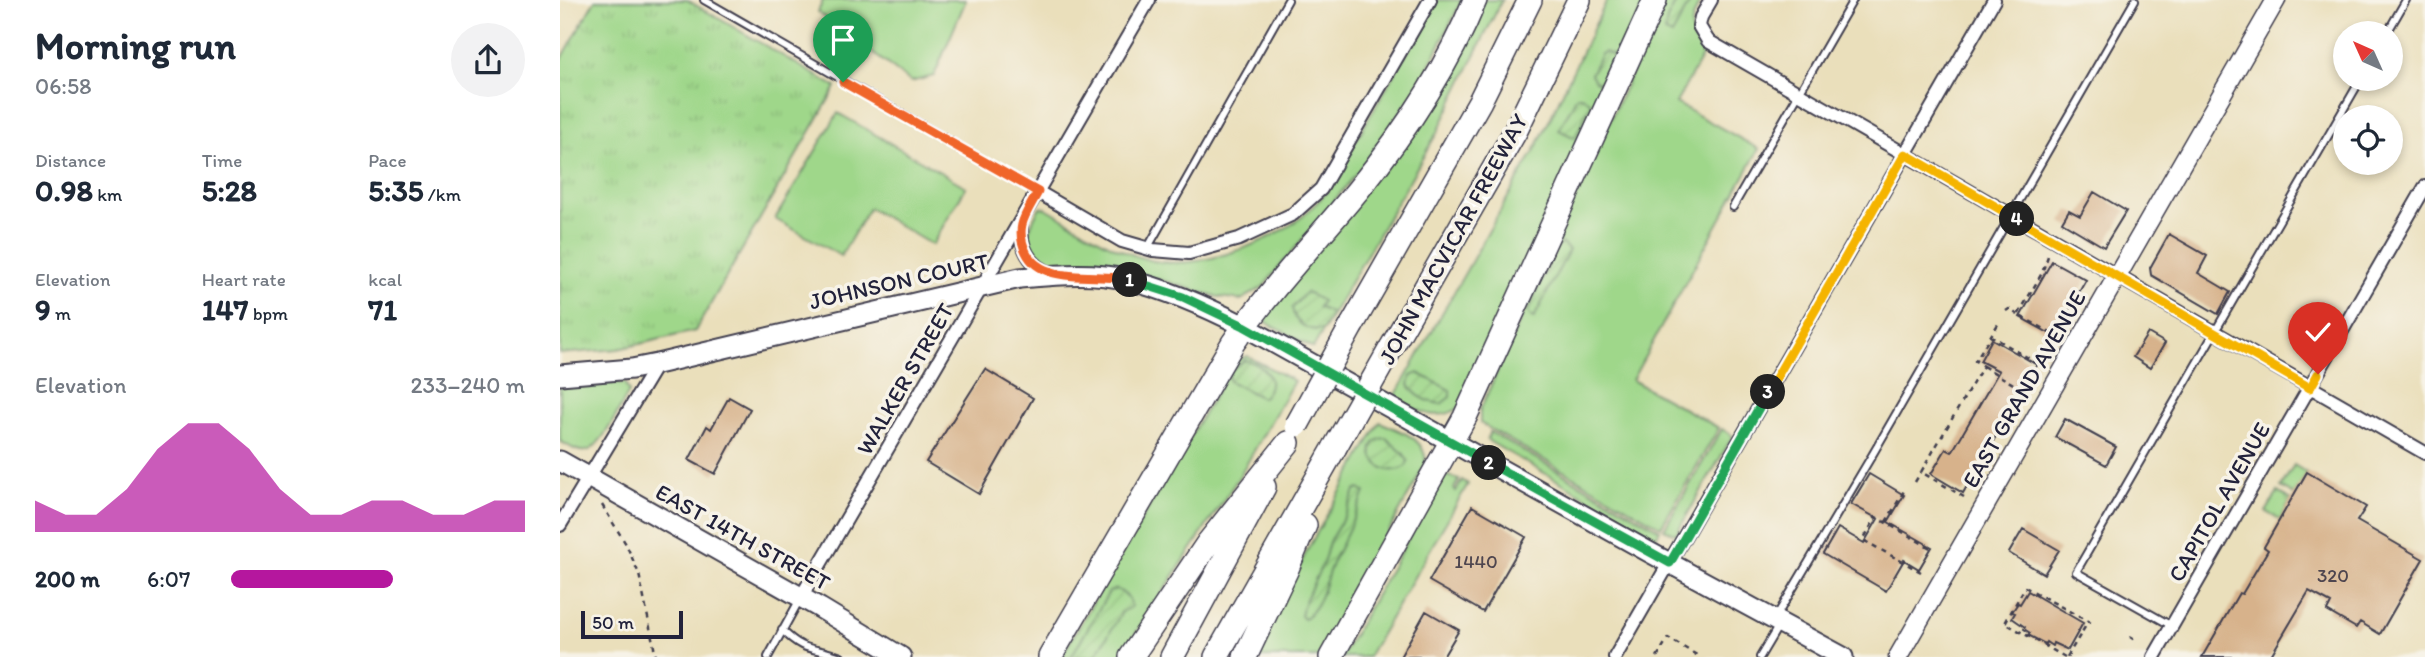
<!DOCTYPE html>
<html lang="en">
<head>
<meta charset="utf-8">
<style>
  body { margin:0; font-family:Itim,sans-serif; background:#f2f2f3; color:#1f2937; height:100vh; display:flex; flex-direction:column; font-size:26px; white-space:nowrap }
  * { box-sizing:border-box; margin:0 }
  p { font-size:23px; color:#747a83 }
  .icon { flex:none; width:38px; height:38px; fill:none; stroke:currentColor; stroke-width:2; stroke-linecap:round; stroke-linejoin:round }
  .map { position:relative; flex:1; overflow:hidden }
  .side { display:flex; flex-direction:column; background:#fff; width:560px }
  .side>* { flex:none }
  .needle { width:46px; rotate:315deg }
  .fabs { position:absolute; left:1773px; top:21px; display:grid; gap:14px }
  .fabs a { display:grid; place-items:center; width:70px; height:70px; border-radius:50%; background:#fff; box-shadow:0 4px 10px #0003; font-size:35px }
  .scale { position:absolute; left:21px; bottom:18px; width:102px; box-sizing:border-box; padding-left:7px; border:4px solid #22223b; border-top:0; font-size:19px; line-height:24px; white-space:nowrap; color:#22223b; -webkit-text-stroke:5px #f7f3e8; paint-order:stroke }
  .pin { position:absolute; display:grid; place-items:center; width:60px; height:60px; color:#fff; margin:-72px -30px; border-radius:50% 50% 50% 0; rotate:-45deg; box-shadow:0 0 7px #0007 }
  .pin .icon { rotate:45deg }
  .km { position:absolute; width:35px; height:35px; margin:-18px; border-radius:50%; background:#222; color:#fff; font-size:19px; line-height:35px; text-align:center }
  .round { display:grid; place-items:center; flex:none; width:74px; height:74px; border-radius:37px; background:#f2f2f3 }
  .summary { display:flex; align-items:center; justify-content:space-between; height:119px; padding:0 35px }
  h1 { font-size:38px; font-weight:800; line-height:52px }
  .stats { display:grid; grid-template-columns:repeat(3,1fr); gap:10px; height:119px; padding:7px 35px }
  .stats div { display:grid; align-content:center }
  .stats b { font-size:30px; font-weight:800 }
  .stats small { font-size:19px; font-weight:400 }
  .stats p { font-size:19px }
  .chart { height:196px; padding:14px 35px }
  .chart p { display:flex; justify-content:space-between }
  .chart svg { width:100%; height:126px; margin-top:7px; fill:#b5179e; opacity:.7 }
  ul { padding:0 35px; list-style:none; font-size:23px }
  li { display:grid; grid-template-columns:112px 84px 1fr; align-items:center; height:52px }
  li i { height:18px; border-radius:9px; background:#b5179e }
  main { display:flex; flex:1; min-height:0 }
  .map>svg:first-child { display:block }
</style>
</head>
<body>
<main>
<section class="side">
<div class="summary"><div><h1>Morning run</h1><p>06:58</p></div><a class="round"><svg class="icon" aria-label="share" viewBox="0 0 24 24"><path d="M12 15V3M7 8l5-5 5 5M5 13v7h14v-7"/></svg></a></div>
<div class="stats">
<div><p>Distance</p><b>0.98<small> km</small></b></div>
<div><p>Time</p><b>5:28</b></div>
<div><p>Pace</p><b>5:35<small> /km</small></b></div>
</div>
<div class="stats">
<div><p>Elevation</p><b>9<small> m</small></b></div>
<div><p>Heart rate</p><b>147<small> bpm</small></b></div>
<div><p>kcal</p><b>71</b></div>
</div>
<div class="chart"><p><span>Elevation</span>233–240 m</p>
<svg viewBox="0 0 160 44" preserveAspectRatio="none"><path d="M0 44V33L10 38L20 38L30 29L40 15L50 6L60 6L70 15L80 29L90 38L100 38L110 33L120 33L130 38L140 38L150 33L160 33V44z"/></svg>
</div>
<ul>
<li><b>200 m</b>6:07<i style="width:55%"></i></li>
</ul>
</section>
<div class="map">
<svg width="1865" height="657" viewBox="0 0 1865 657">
  <defs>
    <pattern id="park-tufts" width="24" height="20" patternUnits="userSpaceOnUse" patternTransform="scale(1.75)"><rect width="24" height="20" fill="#9fd78a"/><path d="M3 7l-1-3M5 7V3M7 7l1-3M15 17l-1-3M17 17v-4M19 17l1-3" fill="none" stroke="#89b878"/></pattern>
    <pattern id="garden-furrows" width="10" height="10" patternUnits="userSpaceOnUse" patternTransform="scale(1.75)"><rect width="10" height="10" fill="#9fd78a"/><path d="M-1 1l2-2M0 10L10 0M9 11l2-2" fill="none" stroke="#89b878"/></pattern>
  </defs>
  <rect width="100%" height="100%" fill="#f7f3e8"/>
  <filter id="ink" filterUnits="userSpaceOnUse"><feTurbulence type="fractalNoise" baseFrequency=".0143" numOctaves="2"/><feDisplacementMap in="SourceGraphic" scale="14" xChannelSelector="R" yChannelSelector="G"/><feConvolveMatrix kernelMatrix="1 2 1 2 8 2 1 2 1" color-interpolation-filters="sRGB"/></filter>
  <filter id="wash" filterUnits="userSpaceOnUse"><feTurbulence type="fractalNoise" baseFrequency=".00686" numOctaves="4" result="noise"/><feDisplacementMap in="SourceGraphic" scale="28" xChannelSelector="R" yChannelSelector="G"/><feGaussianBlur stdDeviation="1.57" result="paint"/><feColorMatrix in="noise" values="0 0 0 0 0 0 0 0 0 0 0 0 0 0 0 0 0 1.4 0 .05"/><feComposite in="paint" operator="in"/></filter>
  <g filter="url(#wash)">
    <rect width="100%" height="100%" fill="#eadfbb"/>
    <path fill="#9fd78a" stroke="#607c62" stroke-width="2" d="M263,0H406L374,76L351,82L258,12Z
      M877,0H902L860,85L798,172L703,287L681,300L653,296L608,282L570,273L495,268C459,255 464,234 480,207L486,208C518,226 550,249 586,259C632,273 705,245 742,217C750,210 757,202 765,194Z
      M922,0H942L878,131L753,348L709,324L705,320L709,311Z
      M1047,0H1086L900,407C877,424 856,410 834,398L977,146Z
      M1104,0H1141C1130,21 1125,33 1146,49L1116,103L1199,149L1072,380L1159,428L1101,527L920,423V410Z
      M278,113L406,187L372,245L309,208L281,256L215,219Z
      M687,356L734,381L679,477L560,657H501L675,360Z
      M46,383H65L69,392C61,405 41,449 26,451C17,453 8,445 0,441V387Z
      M820,422C841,432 865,437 866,463L760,657H693L750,545Z
      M1162,429L1173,436L1116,534L1104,529Z
      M930,432L1100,530L1094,541L1016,491L930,442L927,439Z
      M884,475L899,479L894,489L896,491L902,480L908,484L808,657H781Z"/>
    <path fill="url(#park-tufts)" stroke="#607c62" stroke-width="2" d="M35,0H127L276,87L135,331L58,349L0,354V62Z
      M1734,465L1747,473L1734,495L1721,487Z
      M1718,492L1731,500L1720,520L1706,512Z"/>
    <path fill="url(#garden-furrows)" stroke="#607c62" stroke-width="2" d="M1117,0H1131L1112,35L1105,32L1107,19Z
      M1045,52L1054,56L1041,84L1035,81L1031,74L1041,54Z
      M1017,96H1022L1031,103L1015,138L999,130Z
      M1001,243L1009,250L974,318L971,317L968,311L995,250Z
      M746,292L762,301L758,307L772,314L763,330C747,331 735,324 732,308Z
      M685,360C705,365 720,381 702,398L669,381L668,376L671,370Z
      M858,373L890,390V397L881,404C867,402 856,397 849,385L851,376Z
      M826,438L843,453L848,461L846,466C818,484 796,440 826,438Z
      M799,489L805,492C796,515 786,535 775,557C763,580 766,600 744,619L741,616L744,603L764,561L769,542L785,515L795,491Z
      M556,589C565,594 571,597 571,607L562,612L535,657H511L549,592Z"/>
    <g id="blocks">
      <path fill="#d7b28b" d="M1534,192L1566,211L1544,247L1502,222L1509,210L1520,216Z
        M1609,234L1647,256L1638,273L1670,292L1658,314L1591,275L1590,268Z
        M1492,261L1526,280L1494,336L1460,317Z
        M1588,333L1605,343L1590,368L1573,357Z
        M1432,339L1477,365L1403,493L1371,474L1386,449L1392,452L1439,371L1420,361Z
        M425,369L473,398L419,494L366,462Z
        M169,397L190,409L155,474L129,460L147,426L151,429Z
        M1505,419L1556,447L1546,465L1495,437Z
        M1747,472L1806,507L1797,521L1863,559L1820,634L1800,622L1796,628L1767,611L1771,603L1749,591L1710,657H1642L1679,593L1682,594L1708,550L1704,547Z
        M1309,474L1344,495L1328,522L1372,547L1359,569L1344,560L1326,591L1263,554L1278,528L1304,543L1318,519L1291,504Z
        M912,506L966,537L923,612L869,581Z
        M1463,529L1499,550L1484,574L1449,553Z
        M1468,591L1523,623L1508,650L1493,643L1492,646L1486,642L1485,644L1468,635L1470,633L1464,629L1465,627L1452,618L1455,613L1452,612L1458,603L1460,604Z
        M866,611L899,630L883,657H840Z"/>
    </g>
  </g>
  <g filter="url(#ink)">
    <use href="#blocks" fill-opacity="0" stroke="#403e4e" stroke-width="2"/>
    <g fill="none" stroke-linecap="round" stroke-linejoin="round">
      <defs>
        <path id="service" d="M144,0L476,191
          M1827,33L1846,0
          M1173,207L1293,0
          M587,249L728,0
          M1216,617L1314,452L1575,0
          M1612,626L1516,572L1801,79
          M222,630C246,654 253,646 281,657
          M208,657L240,599
          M1200,657L1219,625"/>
        <path id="minor" d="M1151,0L1141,17L1139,26L1148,41L1865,453
          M478,192L562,241L593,250L629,253L679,239L733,214L761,189L870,0
          M461,222C460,247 468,265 492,274
          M0,525L97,364
          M241,597L589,0
          M1055,657L1434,0
          M1594,657L1865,187"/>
        <path id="secondary" d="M1338,657L1716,0"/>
        <path id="primary" d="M0,375L72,369L97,364L460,278C495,275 533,271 568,280C609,290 647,307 684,326L1089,552L1283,657
          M0,461L260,608L341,657"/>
        <path id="motorway" d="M792,325L920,101L970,0
          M831,348L956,130L1019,0
          M490,657L673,343C710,289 756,241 798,190C844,133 887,69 915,0
          M571,657L648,543L728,443
          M612,657L704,487
          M656,657L775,447
          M685,657L726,571L745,525
          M771,657L905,417L1095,0"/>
      </defs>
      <use href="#service" stroke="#403e4e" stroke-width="10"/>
      <use href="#minor" stroke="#403e4e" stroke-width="16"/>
      <use href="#secondary" stroke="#403e4e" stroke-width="21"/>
      <use href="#primary" stroke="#403e4e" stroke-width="23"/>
      <use href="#motorway" stroke="#403e4e" stroke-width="26"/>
      <path stroke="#403e4e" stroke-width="2.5" stroke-dasharray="5 5" stroke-linecap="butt" d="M1488,256L1482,273L1458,315L1498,336
        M1446,311L1449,309L1458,315
        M1430,335L1480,365
        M1423,366L1465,391
        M1355,482L1361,472
        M1404,497L1361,472L1423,366L1415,361L1440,321
        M42,505L66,544L79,574L96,657
        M1326,522L1344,491
        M1361,572L1303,540L1316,517L1374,550
        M1570,637L1578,642
        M1097,657L1108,638L1140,657
        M1505,657L1445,623L1465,587L1531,623
        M1507,657L1528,622"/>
      <use href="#service" stroke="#fff" stroke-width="6"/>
      <use href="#minor" stroke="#fff" stroke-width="12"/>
      <use href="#secondary" stroke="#fff" stroke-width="18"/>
      <use href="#primary" stroke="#fff" stroke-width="19"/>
      <use href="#motorway" stroke="#fff" stroke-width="23"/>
      <defs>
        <path id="motorway-bridge" d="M737,425L792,325
          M775,447L831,348"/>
      </defs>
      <use href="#motorway-bridge" stroke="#403e4e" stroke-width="26" stroke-linecap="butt"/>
      <use href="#motorway-bridge" stroke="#fff" stroke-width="23"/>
    </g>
  </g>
  <g fill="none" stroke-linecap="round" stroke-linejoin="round" filter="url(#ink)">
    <defs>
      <path id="split-1" d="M283,82L478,192C466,214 454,227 466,252C482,286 538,272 570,280"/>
      <path id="split-2" d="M570,280L623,297L684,326L929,463"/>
      <path id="split-3" d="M929,463L1110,563L1208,392"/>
      <path id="split-4" d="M1208,392L1345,154L1457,219"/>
      <path id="split-5" d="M1457,219L1750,388L1758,374"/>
    </defs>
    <use href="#split-1" stroke="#fff" stroke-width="14"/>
    <use href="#split-2" stroke="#fff" stroke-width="14"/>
    <use href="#split-3" stroke="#fff" stroke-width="14"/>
    <use href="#split-4" stroke="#fff" stroke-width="14"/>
    <use href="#split-5" stroke="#fff" stroke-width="14"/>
    <use href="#split-1" stroke="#f0652b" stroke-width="9"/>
    <use href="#split-2" stroke="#22a559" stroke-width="9"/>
    <use href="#split-3" stroke="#22a559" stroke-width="9"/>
    <use href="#split-4" stroke="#f5b400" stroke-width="9"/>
    <use href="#split-5" stroke="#f5b400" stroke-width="9"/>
  </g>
  <g text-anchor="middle" stroke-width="7" stroke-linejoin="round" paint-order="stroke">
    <g font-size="19" fill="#4f464f">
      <text x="916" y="568">1440</text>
      <text x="1773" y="582">320</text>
    </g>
    <g font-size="23" fill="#22223b" stroke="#f7f3e8">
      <text transform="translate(893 239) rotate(-61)" y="8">JOHN MACVICAR FREEWAY</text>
      <text transform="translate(339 281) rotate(-13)" y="8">JOHNSON COURT</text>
      <text transform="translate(345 379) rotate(-60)" y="8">WALKER STREET</text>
      <text transform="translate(1464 389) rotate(-60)" y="8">EAST GRAND AVENUE</text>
      <text transform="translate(1659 502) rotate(-60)" y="8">CAPITOL AVENUE</text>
      <text transform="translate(183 537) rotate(29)" y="8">EAST 14TH STREET</text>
    </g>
  </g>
</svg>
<div class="fabs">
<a><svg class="needle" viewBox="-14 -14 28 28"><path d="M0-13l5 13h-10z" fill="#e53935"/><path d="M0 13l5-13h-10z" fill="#747a83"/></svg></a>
<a><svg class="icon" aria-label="locate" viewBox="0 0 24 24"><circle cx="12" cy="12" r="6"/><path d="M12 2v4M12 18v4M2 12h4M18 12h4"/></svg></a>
</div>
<div class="scale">50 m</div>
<div class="pin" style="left:283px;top:82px;background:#1e9e55"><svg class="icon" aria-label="arrive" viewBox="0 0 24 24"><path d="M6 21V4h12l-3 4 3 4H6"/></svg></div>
<div class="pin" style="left:1758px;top:374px;background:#d93025"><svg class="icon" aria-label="check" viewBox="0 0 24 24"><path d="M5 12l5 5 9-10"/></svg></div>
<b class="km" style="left:570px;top:280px">1</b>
<b class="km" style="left:929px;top:463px">2</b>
<b class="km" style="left:1208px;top:392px">3</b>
<b class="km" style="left:1457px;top:219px">4</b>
</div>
</main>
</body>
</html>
